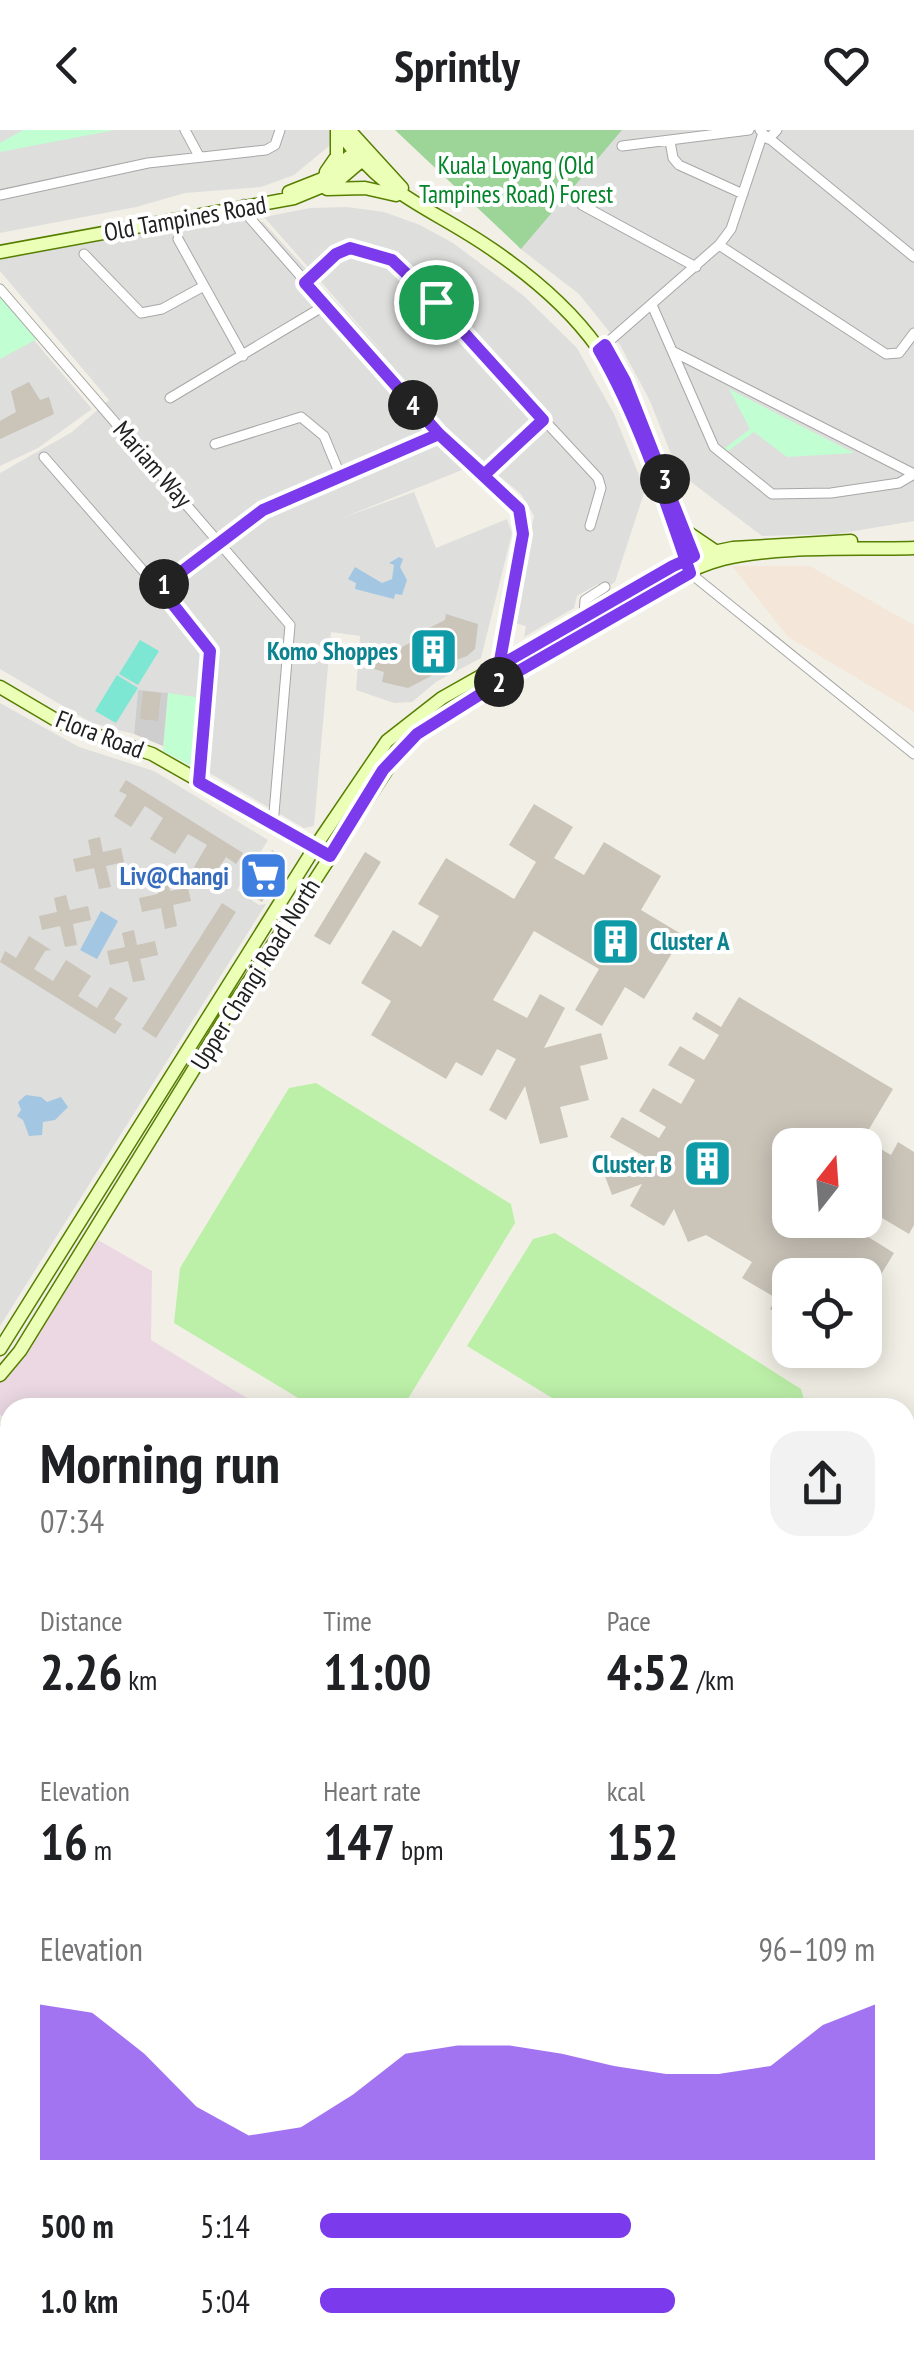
<!DOCTYPE html>
<html lang="en">
<head>
<meta charset="utf-8">
<style>
  body { margin:0; font-family:"PT Sans Narrow",sans-serif; background:#f2f2f2; color:#202124; height:100vh; display:flex; flex-direction:column; font-size:38px; white-space:nowrap }
  * { box-sizing:border-box; margin:0 }
  p { font-size:32px; color:#757577 }
  .icon { flex:none; width:55px; height:55px; fill:none; stroke:currentColor; stroke-width:2; stroke-linecap:round; stroke-linejoin:round }
  .map { position:relative; flex:1; overflow:hidden }
  .sheet { position:absolute; left:0px; top:1268px; width:915px; height:962px; display:flex; flex-direction:column; background:#fff; border-radius:30px 30px 0 0; box-shadow:0 5px 25px #0003 }
  .sheet>* { flex:none }
  .needle { width:65px; rotate:17deg }
  .tools { position:absolute; left:772px; top:998px; display:grid; gap:20px }
  .tools a { display:grid; place-items:center; width:110px; height:110px; border-radius:20px; background:#fff; box-shadow:0 5px 25px #0003; font-size:50px }
  .pin { position:absolute; display:grid; place-items:center; width:85px; height:85px; color:#fff; margin:-42px; border:5px solid #fff; border-radius:50%; box-shadow:0 2px 10px #0007 }
  .km { position:absolute; width:50px; height:50px; margin:-25px; border-radius:50%; background:#222; color:#fff; font-size:28px; line-height:50px; text-align:center }
  .round { display:grid; place-items:center; flex:none; width:105px; height:105px; border-radius:30px; background:#f2f2f2 }
  .overview { display:flex; align-items:center; justify-content:space-between; height:170px; padding:0 40px }
  h1 { font-size:55px; font-weight:800; line-height:75px }
  .metrics { display:grid; grid-template-columns:repeat(3,1fr); gap:15px; height:170px; padding:10px 40px }
  .metrics div { display:grid; align-content:center }
  .metrics b { font-size:50px; font-weight:800 }
  .metrics small { font-size:28px; font-weight:400 }
  .metrics p { font-size:28px }
  .chart { height:280px; padding:20px 40px }
  .chart p { display:flex; justify-content:space-between }
  .chart svg { width:100%; height:180px; margin-top:10px; fill:#7c3aed; opacity:.7 }
  ul { padding:0 40px; list-style:none; font-size:32px }
  li { display:grid; grid-template-columns:160px 120px 1fr; align-items:center; height:75px }
  li i { height:25px; border-radius:12px; background:#7c3aed }
  header { display:flex; justify-content:space-between; align-items:center; height:130px; padding:0 40px; background:#fff; font-size:45px; font-weight:800 }
  .map>svg:first-child { display:block }
</style>
</head>
<body>
<header><svg class="icon" aria-label="back" viewBox="0 0 24 24"><path d="M15 5l-7 7 7 7"/></svg>Sprintly<svg class="icon" aria-label="heart" viewBox="0 0 24 24"><path d="M12 20l-8-8c-3-5 5-10 8-4 3-6 11-1 8 4z"/></svg></header>
<div class="map">
<svg width="914" height="2228" viewBox="0 0 914 2228">
  <rect width="100%" height="100%" fill="#f2f0e6"/>
  <path fill="#dededd" d="M0,0H330L331,2L329,16L294,45L261,57L185,63L136,77L0,103Z
    M616,0H914V391L837,404L762,406L678,342L650,271L620,215L579,164L518,117Z
    M347,77L384,82L420,95L453,113L524,166L577,218L614,284L645,360L615,452L605,459L598,454L577,466L574,478L524,507L526,496L511,492L534,386L521,364L482,332L342,388L414,362L436,418L507,389L512,403L481,528L436,552L412,572L394,573L356,560L360,506L331,502L314,696L304,698L163,616L167,563L138,561L134,604L92,593L0,539V343L72,302L109,270L0,141V130L189,89L263,92L387,227L264,87L310,78Z
    M28,203L92,279L38,318L0,336V217Z
    M0,573L79,617L154,641L268,710L237,760L259,775L266,774L0,1196Z"/>
  <path fill="#ebd8e3" d="M98,1110L152,1141L151,1210L262,1277L10,1278V1289L0,1285V1251Z
    M10,1547V2220H438L431,2228H0V1550Z"/>
  <path fill="#cecece" d="M138,560L168,563L163,616L134,604Z"/>
  <path fill="#f4e6d9" d="M732,436H810L914,495V582L788,507Z"/>
  <path fill="#e0e0d8" d="M914,1841V2228H430L437,2220H905V1851Z"/>
  <path fill="#bcefa8" d="M316,953L511,1074L515,1093L403,1277H313L174,1193L180,1138L289,958Z
    M555,1103L801,1259L806,1277H567L467,1216L533,1109Z
    M914,1891V2228H875L863,2220H905V1901Z
    M451,2220H766L779,2228H464Z"/>
  <path fill="#9dd498" d="M395,0H622L521,119Z
    M914,1354V1775L905,1785V1369Z"/>
  <path fill="#c1fed2" d="M23,0H115L0,22V13Z
    M0,161L41,207L0,229Z
    M729,259L854,323L787,327L754,302L728,321L725,318L750,299Z
    M168,563L202,568L196,630L191,636L163,621Z"/>
  <path fill="#7ee7d4" d="M140,510L159,521L138,555L119,544Z
    M117,545L138,558L116,593L95,581Z"/>
  <path fill="#a3c7e2" d="M399,427L403,429L400,437L407,450L402,465L395,464L394,469L355,459L356,453L348,449L355,437L382,453L392,449L394,435L389,433Z
    M101,781L118,791L97,829L80,820Z
    M26,965L41,967L47,972L61,967L68,977L55,990L43,992L42,1005L29,1006L23,990L17,986L21,980L18,972Z"/>
  <g fill="none" stroke-linecap="round" stroke-linejoin="round">
    <path stroke="#a3c7e2" stroke-width="9" d="M905,1821L914,1811
      M567,2228L573,2220"/>
    <path stroke="#b0afaa" stroke-width="22" d="M816,2220L828,2228"/>
  </g>
  <path fill="#cac4b9" fill-rule="evenodd" d="M29,252L40,270L49,267L54,284L0,309V291L16,282L11,261Z
    M446,484L478,494L475,519L467,526L439,536L431,546L408,558L382,552L384,542L374,539L378,524L387,526L411,512L413,502L419,503L445,490Z
    M143,561L161,563L158,591L140,589Z
    M126,650L243,723L236,734L226,727L212,748L194,737L207,715L188,704L175,724L150,709L163,688L145,676L131,697L114,686L127,665L119,661Z
    M534,674L573,697L554,728L584,745L604,712L661,746L641,780L683,805L644,869L625,857L602,896L575,880L599,839L534,801L493,870L527,888L540,864L565,878L544,918L601,903L608,929L580,936L589,970L560,977L568,1007L540,1014L525,956L506,990L489,980L516,929L497,919L482,946L456,932L446,949L371,905L391,871L361,853L393,800L421,817L439,786L418,774L446,728L514,769L536,732L509,715Z
    M100,707L103,722L121,718L124,732L106,736L111,757L99,759L94,738L76,742L73,729L91,725L88,710Z
    M272,720L287,732L262,772L242,759L260,729L266,732Z
    M365,722L381,732L330,815L314,806Z
    M166,747L170,761L188,758L191,771L173,775L177,796L165,799L161,778L142,782L139,768L158,764L154,749Z
    M66,765L70,780L88,776L91,790L73,794L77,815L65,817L60,796L42,800L39,786L57,782L54,768Z
    M222,773L236,782L156,908L142,899Z
    M134,800L137,815L155,811L158,825L140,829L145,850L133,852L128,831L110,835L107,821L125,817L122,803Z
    M29,806L51,820L45,821L34,839L53,851L66,830L91,846L78,866L97,878L110,857L128,868L114,889L122,894L115,904L0,832L5,821L16,828Z
    M739,867L893,959L863,1009L891,1025L898,1012L914,1022V1095L909,1104L877,1085L865,1105L894,1123L865,1171V1145H790V1191L770,1179L776,1168L742,1148L752,1132L706,1105L688,1112L674,1079L664,1096L630,1076L642,1054L612,1065L603,1041L644,1026L610,1007L622,987L659,1008L666,997L639,981L653,958L681,974L695,950L668,935L680,916L704,930L719,905L692,889L696,882L721,897ZM790,1015H865V1090H790Z
    M10,1556V1648L0,1653V1561Z
    M10,2069V2135L0,2138V2072Z"/>
  <g fill="none" stroke-linecap="round" stroke-linejoin="round">
    <defs>
      <path id="street" d="M185,0L199,26
        M760,0L768,9L777,0
        M770,9L914,127
        M670,11L673,28L679,35L743,64
        M622,16L749,0
        M0,65L148,33L266,20L275,15L280,0
        M244,74L248,86L439,304L519,379L523,404L499,536
        M582,75L696,137
        M178,109L243,226
        M719,115L886,224L899,223L914,203
        M84,124L141,183L162,179L204,156
        M305,153L336,124L350,117L392,129L404,139L598,348L601,358L590,396
        M0,159L290,495L273,695
        M652,175L714,317L772,364L831,363L899,353L914,344
        M599,220L719,115L731,99L762,6
        M674,222L914,344
        M170,268L324,176
        M215,314L301,287L324,306L341,347
        M44,327L208,515L211,531L199,652
        M484,345L543,291
        M690,443L914,624
        M160,458L263,380L439,304
        M584,485L585,470L605,457
        M0,1300L10,1304
        M905,1345L914,1331
        M0,1676L10,1673
        M0,1943L10,1953
        M223,2228L228,2220"/>
      <path id="secondary" d="M338,0C389,71 427,74 493,120C531,146 571,180 598,218C640,278 665,367 688,436
        M349,0L402,58
        M326,42L337,26V1
        M327,59L365,58L396,65
        M289,62L322,49L360,18
        M0,122L294,68L340,49L367,26
        M684,400L715,421
        M0,557L61,593L152,624L319,719
        M0,1219L315,717L387,611L442,568L694,426L733,418L851,411
        M0,1245L20,1221L231,879L401,618C459,566 534,532 602,493C639,470 680,440 723,429C784,415 852,420 914,418"/>
    </defs>
    <use href="#street" stroke="#a7a7a7" stroke-width="11"/>
    <use href="#secondary" stroke="#567f00" stroke-width="15"/>
    <use href="#street" stroke="#fff" stroke-width="9"/>
    <use href="#secondary" stroke="#ecffb7" stroke-width="12"/>
  </g>
  <g fill="none" stroke-linecap="round" stroke-linejoin="round">
    <defs>
      <path id="route" d="M436,172L543,290L484,345L439,304L263,380L160,458L210,521L199,652L330,726L383,640L417,604L503,550L690,443C664,367 639,289 599,220L605,215L625,251L694,426C687,430 680,433 673,436L499,536L523,404L519,379L439,304L305,153L336,124L350,118L392,130L436,172"/>
    </defs>
    <use href="#route" stroke="#fff" stroke-width="20"/>
    <use href="#route" stroke="#7c3aed" stroke-width="12"/>
  </g>
  <defs>
    <symbol id="building-square" viewBox="-11 -11 22 22"><rect x="-9" y="-9" width="18" height="18" rx="4" fill="#0f9aa8" stroke="#fff"/><path d="M-4-6H4V6H1V3H-1V6H-4ZM-2.5-4.3h1.7v1.8h-1.7ZM.8-4.3h1.7v1.8H.8ZM-2.5-1h1.7V.8h-1.7ZM.8-1h1.7V.8H.8Z" fill="#fff"/></symbol>
    <symbol id="supermarket-square" viewBox="-11 -11 22 22"><rect x="-9" y="-9" width="18" height="18" rx="4" fill="#3f7fe0" stroke="#fff"/><path d="M-6-5.5h2.5l.6 2H6L4.5 2H-2.5L-4.4-4H-6ZM-1.5 3.2a1.3 1.3 0 1 0 .1 0ZM3 3.2a1.3 1.3 0 1 0 .1 0Z" fill="#fff"/></symbol>
  </defs>
  <g fill-rule="evenodd">
    <use href="#building-square" x="406" y="494" width="55" height="55"/>
    <use href="#supermarket-square" x="236" y="718" width="55" height="55"/>
    <use href="#building-square" x="588" y="784" width="55" height="55"/>
    <use href="#building-square" x="680" y="1006" width="55" height="55"/>
  </g>
  <g text-anchor="middle" stroke-width="8" stroke-linejoin="round" paint-order="stroke">
    <g font-size="25" fill="#038429" stroke="#fff">
      <text x="516" y="44">Kuala Loyang (Old<tspan x="516" dy="29">Tampines Road) Forest</tspan></text>
    </g>
    <g font-size="25" fill="#202020" stroke="#fff">
      <text transform="translate(185 88) rotate(-10)" y="9">Old Tampines Road</text>
      <text transform="translate(153 334) rotate(49)" y="9">Mariam Way</text>
      <text transform="translate(100 604) rotate(21)" y="9">Flora Road</text>
      <text transform="translate(255 844) rotate(-58)" y="9">Upper Changi Road North</text>
    </g>
    <g font-size="25" font-weight="bold" fill="#0d838f" stroke="#fff" text-anchor="end">
      <text x="398" y="530">Komo Shoppes</text>
      <text x="650" y="820" text-anchor="start">Cluster A</text>
      <text x="672" y="1043">Cluster B</text>
    </g>
    <g font-size="25" font-weight="bold" fill="#366cbe" stroke="#fff" text-anchor="end">
      <text x="229" y="755">Liv@Changi</text>
    </g>
  </g>
</svg>
<div class="tools">
<a><svg class="needle" viewBox="-14 -14 28 28"><path d="M0-13l5 13h-10z" fill="#e53935"/><path d="M0 13l5-13h-10z" fill="#757577"/></svg></a>
<a><svg class="icon" aria-label="locate" viewBox="0 0 24 24"><circle cx="12" cy="12" r="6"/><path d="M12 2v4M12 18v4M2 12h4M18 12h4"/></svg></a>
</div>
<div class="pin" style="left:436px;top:172px;background:#1e9e55"><svg class="icon" aria-label="arrive" viewBox="0 0 24 24"><path d="M6 21V4h12l-3 4 3 4H6"/></svg></div>
<b class="km" style="left:164px;top:454px">1</b>
<b class="km" style="left:499px;top:552px">2</b>
<b class="km" style="left:665px;top:349px">3</b>
<b class="km" style="left:413px;top:275px">4</b>
<section class="sheet">
<div class="overview"><div><h1>Morning run</h1><p>07:34</p></div><a class="round"><svg class="icon" aria-label="share" viewBox="0 0 24 24"><path d="M12 15V3M7 8l5-5 5 5M5 13v7h14v-7"/></svg></a></div>
<div class="metrics">
<div><p>Distance</p><b>2.26<small> km</small></b></div>
<div><p>Time</p><b>11:00</b></div>
<div><p>Pace</p><b>4:52<small> /km</small></b></div>
</div>
<div class="metrics">
<div><p>Elevation</p><b>16<small> m</small></b></div>
<div><p>Heart rate</p><b>147<small> bpm</small></b></div>
<div><p>kcal</p><b>152</b></div>
</div>
<div class="chart"><p><span>Elevation</span>96–109 m</p>
<svg viewBox="0 0 160 44" preserveAspectRatio="none"><path d="M0 44V6L10 8L20 18L30 31L40 38L50 36L60 28L70 18L80 16L90 16L100 18L110 21L120 23L130 23L140 21L150 11L160 6V44z"/></svg>
</div>
<ul>
<li><b>500 m</b>5:14<i style="width:56%"></i></li>
<li><b>1.0 km</b>5:04<i style="width:64%"></i></li>
</ul>
</section>
</div>
</body>
</html>
